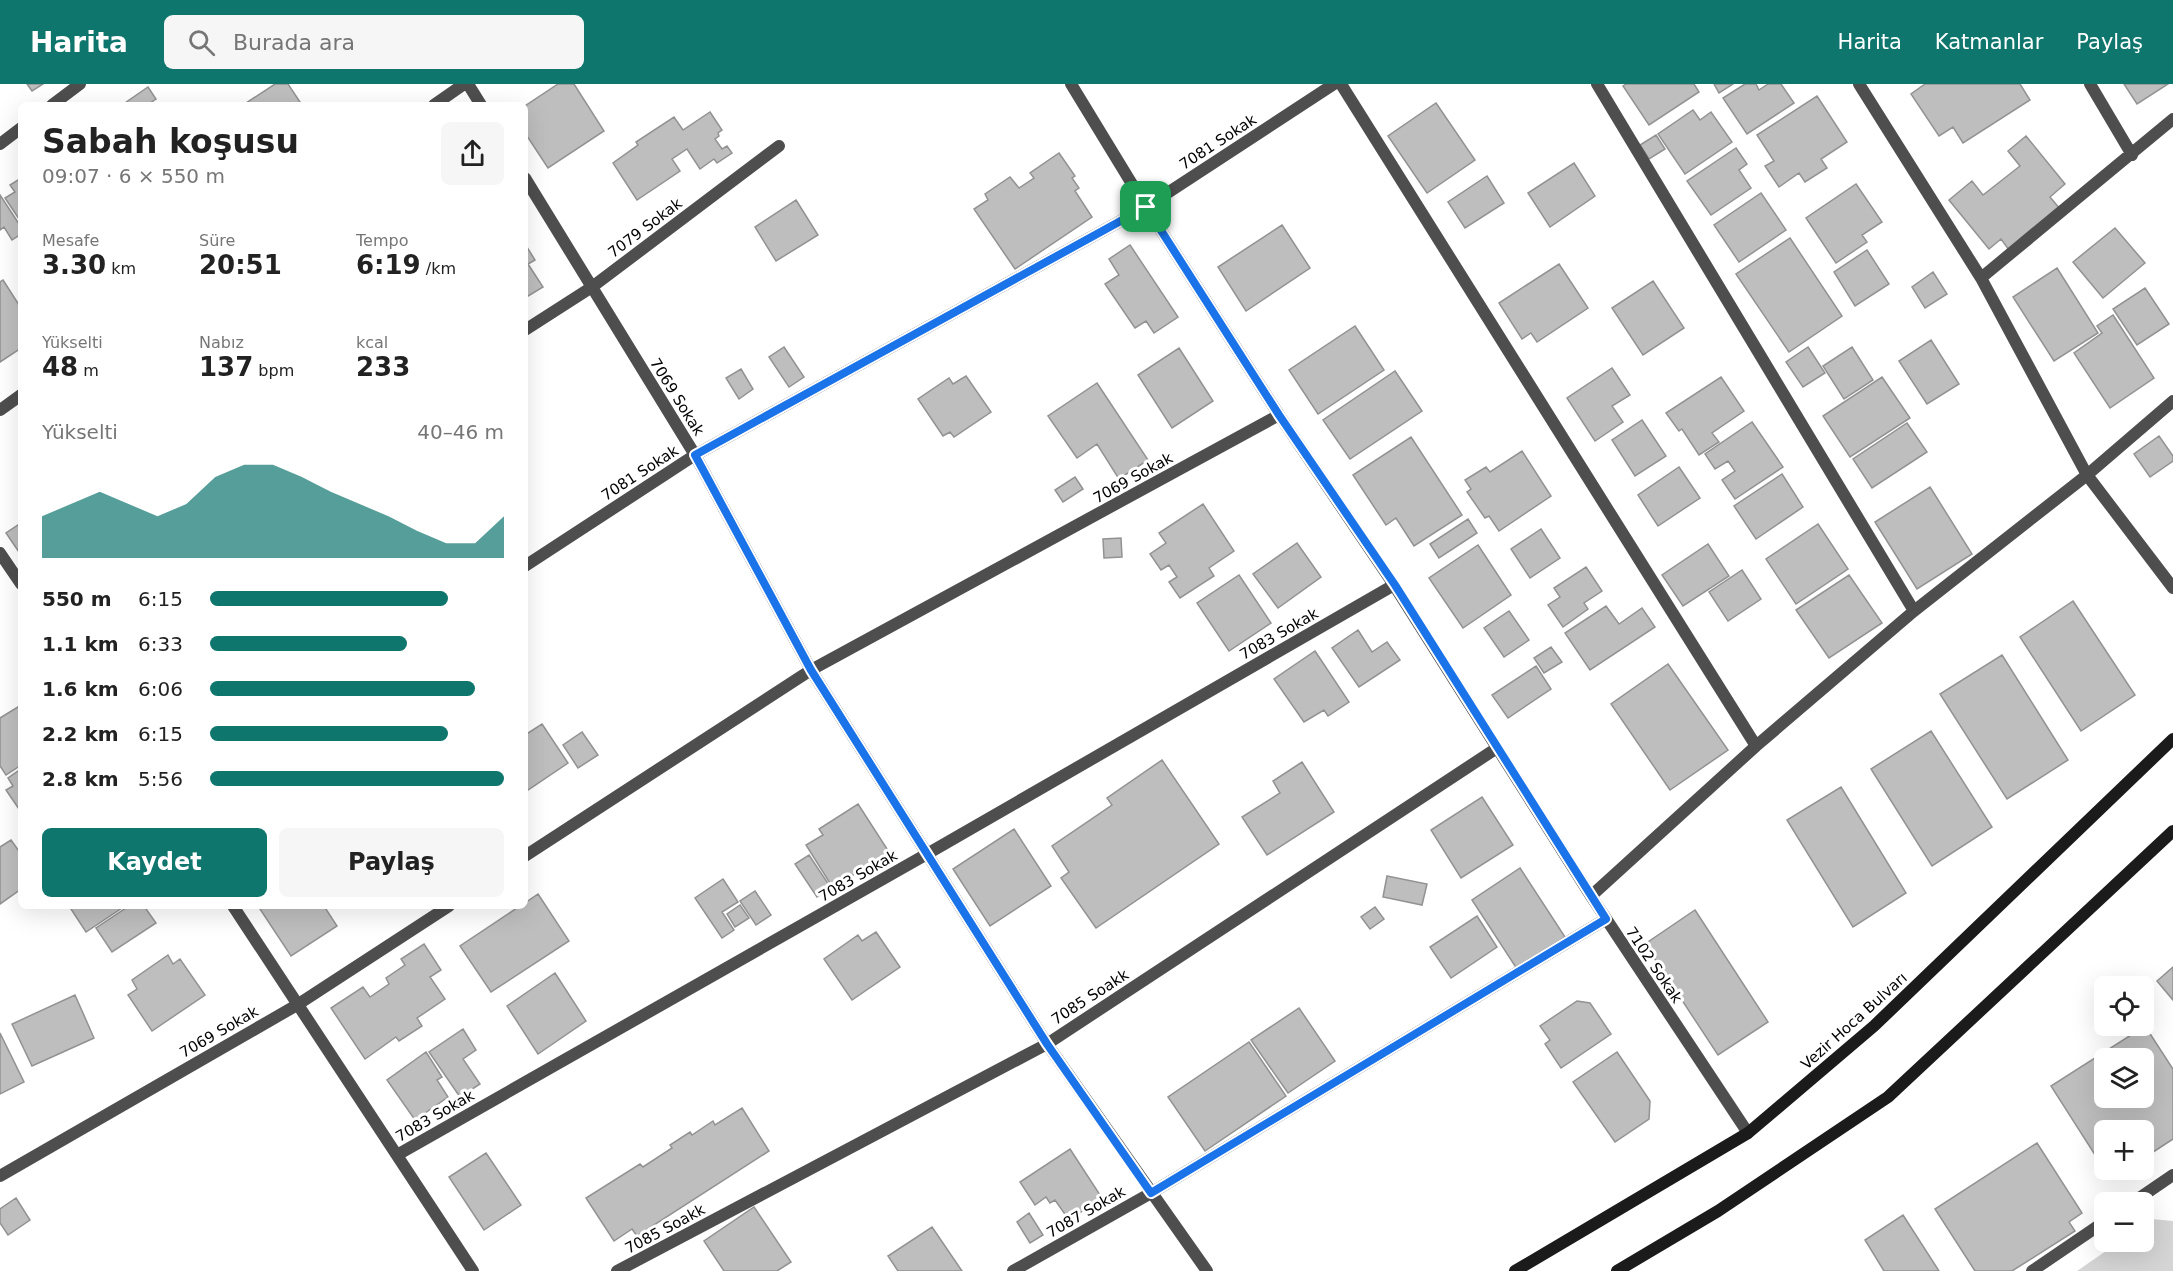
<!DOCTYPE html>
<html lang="tr">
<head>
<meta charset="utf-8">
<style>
  body { margin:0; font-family:"DejaVu Sans",sans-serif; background:#f6f6f6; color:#222; height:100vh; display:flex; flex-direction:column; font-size:22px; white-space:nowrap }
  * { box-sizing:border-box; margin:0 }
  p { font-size:20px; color:#767676 }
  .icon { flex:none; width:33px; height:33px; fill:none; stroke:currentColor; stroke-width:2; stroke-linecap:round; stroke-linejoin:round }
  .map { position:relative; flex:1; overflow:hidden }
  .sheet { position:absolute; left:18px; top:18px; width:510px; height:807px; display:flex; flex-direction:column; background:#fff; border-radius:9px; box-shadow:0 6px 24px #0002 }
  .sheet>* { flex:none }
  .tools { position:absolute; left:2094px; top:892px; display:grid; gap:12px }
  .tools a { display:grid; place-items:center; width:60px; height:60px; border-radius:9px; background:#fff; box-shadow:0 6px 24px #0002; font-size:30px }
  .pin { position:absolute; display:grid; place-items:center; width:51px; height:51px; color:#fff; margin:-26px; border-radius:12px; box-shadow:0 3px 9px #0006 }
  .round { display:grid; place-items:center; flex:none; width:63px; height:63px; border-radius:9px; background:#f6f6f6 }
  .summary { display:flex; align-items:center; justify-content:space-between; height:102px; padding:0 24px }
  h1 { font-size:33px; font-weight:800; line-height:45px }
  .figures { display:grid; grid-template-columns:repeat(3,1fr); gap:9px; height:102px; padding:6px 24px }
  .figures div { display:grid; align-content:center }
  .figures b { font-size:26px; font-weight:800 }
  .figures small { font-size:16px; font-weight:400 }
  .figures p { font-size:16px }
  .chart { height:168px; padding:12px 24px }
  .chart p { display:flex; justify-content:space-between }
  .chart svg { width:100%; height:108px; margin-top:6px; fill:#0f766e; opacity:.7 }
  .primary-button { display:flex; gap:12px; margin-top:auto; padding:12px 24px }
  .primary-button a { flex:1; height:69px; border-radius:9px; background:#0f766e; color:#fff; font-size:24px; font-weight:800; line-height:69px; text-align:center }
  .primary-button a+a { background:#f6f6f6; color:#222 }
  ul { padding:0 24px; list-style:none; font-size:20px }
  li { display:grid; grid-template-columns:96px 72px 1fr; align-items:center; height:45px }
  li i { height:15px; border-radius:8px; background:#0f766e }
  header { display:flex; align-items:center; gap:36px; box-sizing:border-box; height:84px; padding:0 30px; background:#0f766e; color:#fff }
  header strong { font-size:28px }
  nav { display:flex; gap:33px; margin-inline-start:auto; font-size:21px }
  .search { width:420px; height:54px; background:#f6f6f6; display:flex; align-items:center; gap:15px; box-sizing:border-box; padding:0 21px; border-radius:9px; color:#767676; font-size:22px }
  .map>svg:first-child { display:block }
</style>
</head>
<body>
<header>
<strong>Harita</strong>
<div class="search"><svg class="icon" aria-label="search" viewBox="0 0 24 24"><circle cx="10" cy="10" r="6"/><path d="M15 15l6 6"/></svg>Burada ara</div>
<nav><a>Harita</a><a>Katmanlar</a><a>Paylaş</a></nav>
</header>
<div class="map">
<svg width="2173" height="1187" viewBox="0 0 2173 1187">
  <rect width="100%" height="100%" fill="#fff"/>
  <path fill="#d5d5d5" d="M2152,1135L2173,1137V1187H2077L2119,1158H2144V1141Z"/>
  <path fill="#bebebe" stroke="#929292" stroke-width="1.5" fill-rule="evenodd" d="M27,0H43L32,7Z
    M275,0H288L302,21H243Z
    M558,0H574L604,47L548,84L525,49V22Z
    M1626,0H1694L1699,8L1649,41L1623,2Z
    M1714,0H1733L1719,9Z
    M1745,0H1756L1759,6L1768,0H1781L1794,19L1747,50L1723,14Z
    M1925,0H2020L2030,16L1963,59L1953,43L1939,52L1911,10Z
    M2124,0H2168L2137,20Z
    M148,3L156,15L147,21H122Z
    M1817,12L1847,58L1821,75L1827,84L1805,98L1799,89L1779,103L1765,82L1774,77L1757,51Z
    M1436,19L1475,76L1427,109L1388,52Z
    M1693,26L1700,36L1711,28L1732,58L1685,90L1658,50Z
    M710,28L722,46L718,49L719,52L715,55L722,65L727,62L732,69L717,79L714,75L700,85L687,65L672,75L680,87L637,116L613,79L638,61L636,58L674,33L683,46Z
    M1656,51L1665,65L1649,75L1640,61Z
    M2026,52L2065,100L2050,113L2060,125L2009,166L2001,155L1989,165L1949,116L1972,97L1983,111L2020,82L2008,67Z
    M1736,64L1747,80L1739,86L1751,104L1711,131L1687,97Z
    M1059,69L1075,92L1072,94L1079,104L1075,107L1092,133L1015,185L974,125L988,116L985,110L1010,93L1019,104L1034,94L1030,89Z
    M1574,79L1595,112L1550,143L1528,109Z
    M1487,92L1504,119L1465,144L1448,118Z
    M21,94V138L5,114L15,108L10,101Z
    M1856,100L1882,138L1862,151L1867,158L1836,179L1806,134Z
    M1761,109L1786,146L1739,178L1714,141Z
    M0,111L21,143V150L12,156L4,143L0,146Z
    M796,116L818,151L776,177L755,143Z
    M1282,141L1310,184L1246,227L1218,183Z
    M2115,144L2145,179L2103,214L2073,178Z
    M1790,154L1842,232L1789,268L1736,190Z
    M525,160L535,176L528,180L543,203L525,214Z
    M1130,161L1178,233L1154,249L1146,237L1135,244L1105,200L1119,191L1109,175Z
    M1867,166L1889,200L1855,222L1834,188Z
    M1559,180L1588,224L1537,258L1531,249L1522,255L1499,219Z
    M2057,184L2098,249L2054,277L2013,213Z
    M1933,188L1947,210L1925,224L1912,203Z
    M3,196L21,224V264L0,278V198Z
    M1653,197L1684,244L1643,271L1612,224Z
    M2145,204L2169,240L2137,261L2113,225Z
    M2113,231L2154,294L2110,324L2074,269L2102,249L2097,242Z
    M1355,242L1384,286L1318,330L1289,286Z
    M1931,256L1959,300L1927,320L1899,277Z
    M784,263L804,293L789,303L769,273Z
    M1808,263L1825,289L1803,303L1786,278Z
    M1852,263L1873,296L1844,315L1823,282Z
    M1179,264L1213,317L1172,344L1138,291Z
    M1612,284L1630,311L1612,322L1623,338L1595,357L1567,314Z
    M741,285L753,305L739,315L726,294Z
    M1395,287L1422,327L1350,375L1323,336Z
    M966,292L991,328L954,353L950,348L943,352L918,315L949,294L953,300Z
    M1721,293L1744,327L1712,349L1719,358L1699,371L1682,345L1679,347L1666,329Z
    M1882,293L1910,334L1850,373L1823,332Z
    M1097,299L1148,376L1119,395L1097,360L1077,374L1048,332Z
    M1642,336L1666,372L1635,392L1612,356Z
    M1752,338L1783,383L1735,415L1722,396L1735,387L1728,377L1715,385L1705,370Z
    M1907,339L1927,368L1872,404L1853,375Z
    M2159,352L2173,372V377L2150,393L2134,370Z
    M1411,353L1462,431L1414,462L1396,434L1386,441L1353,391Z
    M1522,367L1551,412L1499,447L1489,432L1485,434L1467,408L1471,405L1465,396L1486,383L1490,388Z
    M1679,383L1700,414L1658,442L1638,411Z
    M1782,390L1803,423L1756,455L1734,422Z
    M1075,393L1083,405L1063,418L1055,406Z
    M1930,403L1972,470L1917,505L1875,438Z
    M1203,420L1234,467L1209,484L1214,492L1180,514L1169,498L1177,493L1169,481L1161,486L1150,470L1166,459L1159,449Z
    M1468,435L1477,449L1439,474L1430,460Z
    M21,439V471L6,449Z
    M1818,440L1848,485L1796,520L1766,475Z
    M1541,445L1560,474L1530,494L1511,465Z
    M1121,454L1122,473L1104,474L1103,455Z
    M1297,459L1321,493L1278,524L1253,490Z
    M1708,460L1729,492L1683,522L1662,491Z
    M1478,461L1511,511L1463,544L1429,494Z
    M1586,483L1602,507L1584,519L1588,525L1563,543L1548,521L1560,513L1554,504Z
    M1742,486L1761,515L1728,537L1709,508Z
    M1239,491L1271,539L1229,567L1197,519Z
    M1849,491L1882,539L1829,574L1796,526Z
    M2073,517L2135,611L2081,647L2020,553Z
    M1606,522L1619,540L1642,524L1655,543L1590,586L1565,549Z
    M1509,527L1529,556L1504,573L1484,544Z
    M1358,546L1372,568L1387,558L1400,576L1359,603L1332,564Z
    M1551,563L1562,578L1544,589L1534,574Z
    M1315,567L1349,618L1328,632L1324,626L1304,638L1274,595Z
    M2002,571L2068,676L2007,715L1940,610Z
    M1668,580L1728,666L1670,706L1611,620Z
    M1536,582L1551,605L1508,634L1492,611Z
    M21,621V681L6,691L0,682V634Z
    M542,640L568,679L525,708V651Z
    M1931,647L1992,743L1932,782L1871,685Z
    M582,648L598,671L578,684L563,661Z
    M1162,676L1219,760L1096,844L1061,794L1069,788L1052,762L1112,721L1107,714Z
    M1302,678L1334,728L1267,771L1242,733L1280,709L1273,697Z
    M21,685V728L6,706L13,702L8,694Z
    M1841,703L1906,809L1853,843L1787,736Z
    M1482,713L1513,761L1461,794L1431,746Z
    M858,720L889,768L833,804L806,761L823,751L819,745Z
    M1014,745L1051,802L990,842L953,785Z
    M11,756L21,770V805L0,820V763Z
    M809,771L831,804L817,813L795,780Z
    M1520,784L1565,853L1517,885L1472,816Z
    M1387,792L1427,800L1422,821L1383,813Z
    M723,795L738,818L722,828L734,846L722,854L695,814Z
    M755,807L771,831L756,841L740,817Z
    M538,810L569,857L491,908L460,862L520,822H525V819Z
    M740,821L749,834L735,843L727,830Z
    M69,822H125L86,848Z
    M129,822H144L156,839L112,868L96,844Z
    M258,822H324L337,842L291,872Z
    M1375,823L1384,835L1370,845L1361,833Z
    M1695,826L1768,938L1718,971L1645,860Z
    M1477,832L1497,863L1451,894L1430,863Z
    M876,848L900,883L852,916L824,875L858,851L862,857Z
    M424,860L441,886L430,893L445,915L417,934L422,942L399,957L396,953L365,975L331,924L363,903L370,913L389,900L386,894L405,881L401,875Z
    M168,871L173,880L180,875L205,911L152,947L128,911L137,905L132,896Z
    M2173,883V916L2157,897Z
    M555,889L586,937L538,970L507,922Z
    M75,911L94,954L32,982L12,940Z
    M1577,917L1590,919L1611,950L1561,984L1545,960L1550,956L1540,942Z
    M1299,924L1335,977L1288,1009L1251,956Z
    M2145,942L2173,985V1055L2144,1074V1047H2104V1085L2051,1002ZM2104,975H2144V1014H2104Z
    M463,945L476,966L463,975L480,1000L460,1013L429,968Z
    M0,949L24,998L0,1010Z
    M1249,958L1286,1012L1205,1067L1168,1013Z
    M426,968L442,993L437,996L448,1013L415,1036L387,996Z
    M1617,968L1650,1017L1649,1035L1615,1058L1573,998Z
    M742,1024L769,1067L637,1152L632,1145L614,1157L586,1114L640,1080L643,1083L672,1064L670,1061L690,1048L692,1051L713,1037L715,1041Z
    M2037,1059L2082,1129L2069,1138L2075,1147L2012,1187H1975L1935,1125Z
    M1070,1065L1102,1114L1069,1136L1055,1116L1050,1119L1046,1113L1035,1121L1020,1098Z
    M486,1069L521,1121L484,1146L449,1093Z
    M2105,1086H2125L2111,1095Z
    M16,1114L30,1136L8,1151L0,1139V1125Z
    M754,1123L791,1178L777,1187H724L704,1157Z
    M1029,1129L1043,1151L1030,1159L1017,1138Z
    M1903,1131L1939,1187H1884L1865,1156Z
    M932,1143L962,1187H898L888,1172Z"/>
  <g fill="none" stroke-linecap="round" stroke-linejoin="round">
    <path stroke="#4e4e4e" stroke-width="12" d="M468,0L481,21
      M1071,0L1146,123L1279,331L1394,501L1591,812L1748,1049
      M1341,0L1756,662
      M1597,0L1914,527
      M1859,0L1981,194L2087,391L2173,504
      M2090,0L2132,71
      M52,21L80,0
      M434,21L464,0
      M0,60L21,44
      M525,94L695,371L811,586L1047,960L1207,1187
      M1981,194L2173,35
      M525,246L592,203L779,62
      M0,326L21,311
      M0,469L21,500
      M525,482L695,371L1146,123L1334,0
      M525,772L811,586L1279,331
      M1591,812L1756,662L1914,527L2087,391L2173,317
      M233,822L473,1187
      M397,1071L927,770L1394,501
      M0,1092L297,921L449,822
      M2132,1119L2173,1091
      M617,1187L1047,960L1497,664
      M1013,1187L1151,1109L1606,835
      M2032,1187L2104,1138"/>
    <path stroke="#1b1b1b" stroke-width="12" d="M1515,1187L1748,1049L1874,942L2173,655
      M1617,1187L1718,1127L1888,1013L2173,747"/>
  </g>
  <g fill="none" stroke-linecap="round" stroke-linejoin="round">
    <defs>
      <path id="route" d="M1146,123L1279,331L1395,501L1606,835L1151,1109L1047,960L811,586L695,371Z"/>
    </defs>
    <use href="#route" stroke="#fff" stroke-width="12"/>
    <use href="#route" stroke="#1a73e8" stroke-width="8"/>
  </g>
  <g text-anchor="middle" stroke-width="6" stroke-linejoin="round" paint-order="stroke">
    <g font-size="15" fill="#000" stroke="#fff">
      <text transform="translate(1218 58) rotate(-33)" y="5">7081 Sokak</text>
      <text transform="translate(645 144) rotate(-37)" y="5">7079 Sokak</text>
      <text transform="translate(677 313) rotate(58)" y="5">7069 Sokak</text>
      <text transform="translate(640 389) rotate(-33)" y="5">7081 Sokak</text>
      <text transform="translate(1133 394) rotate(-29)" y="5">7069 Sokak</text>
      <text transform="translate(1279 550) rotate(-30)" y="5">7083 Sokak</text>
      <text transform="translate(858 792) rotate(-30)" y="5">7083 Sokak</text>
      <text transform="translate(1654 881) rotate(56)" y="5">7102 Sokak</text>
      <text transform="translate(1090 913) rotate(-33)" y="5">7085 Soakk</text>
      <text transform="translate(1854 937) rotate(-42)" y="5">Vezir Hoca Bulvarı</text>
      <text transform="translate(219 948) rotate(-30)" y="5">7069 Sokak</text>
      <text transform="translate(435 1032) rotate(-30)" y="5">7083 Sokak</text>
      <text transform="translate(1086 1128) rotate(-30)" y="5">7087 Sokak</text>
      <text transform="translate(665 1145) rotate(-28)" y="5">7085 Soakk</text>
    </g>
  </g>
</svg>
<div class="tools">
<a><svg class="icon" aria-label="locate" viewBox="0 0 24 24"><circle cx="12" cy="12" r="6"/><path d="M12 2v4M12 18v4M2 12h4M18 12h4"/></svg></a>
<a><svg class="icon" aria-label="layers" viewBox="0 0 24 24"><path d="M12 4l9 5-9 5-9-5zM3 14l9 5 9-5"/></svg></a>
<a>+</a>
<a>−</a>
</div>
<div class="pin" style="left:1146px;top:123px;background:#1e9e55"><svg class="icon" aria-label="arrive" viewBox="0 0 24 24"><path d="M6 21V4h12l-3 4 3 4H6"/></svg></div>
<section class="sheet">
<div class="summary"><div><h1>Sabah koşusu</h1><p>09:07 · 6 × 550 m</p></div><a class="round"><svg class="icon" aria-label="share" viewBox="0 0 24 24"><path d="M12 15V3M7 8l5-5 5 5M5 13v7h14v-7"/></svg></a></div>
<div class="figures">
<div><p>Mesafe</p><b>3.30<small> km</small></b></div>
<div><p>Süre</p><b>20:51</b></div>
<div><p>Tempo</p><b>6:19<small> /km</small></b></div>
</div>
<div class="figures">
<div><p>Yükselti</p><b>48<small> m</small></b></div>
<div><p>Nabız</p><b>137<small> bpm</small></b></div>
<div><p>kcal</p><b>233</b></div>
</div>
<div class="chart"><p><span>Yükselti</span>40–46 m</p>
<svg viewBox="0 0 160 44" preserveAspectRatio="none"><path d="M0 44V27L10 22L20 17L30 22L40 27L50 22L60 11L70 6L80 6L90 11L100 17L110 22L120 27L130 33L140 38L150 38L160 27V44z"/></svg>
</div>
<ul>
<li><b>550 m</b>6:15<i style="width:81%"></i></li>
<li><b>1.1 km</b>6:33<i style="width:67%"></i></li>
<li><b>1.6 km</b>6:06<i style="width:90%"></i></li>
<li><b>2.2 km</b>6:15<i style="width:81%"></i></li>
<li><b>2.8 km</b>5:56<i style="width:100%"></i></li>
</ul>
<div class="primary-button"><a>Kaydet</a><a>Paylaş</a></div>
</section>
</div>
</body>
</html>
